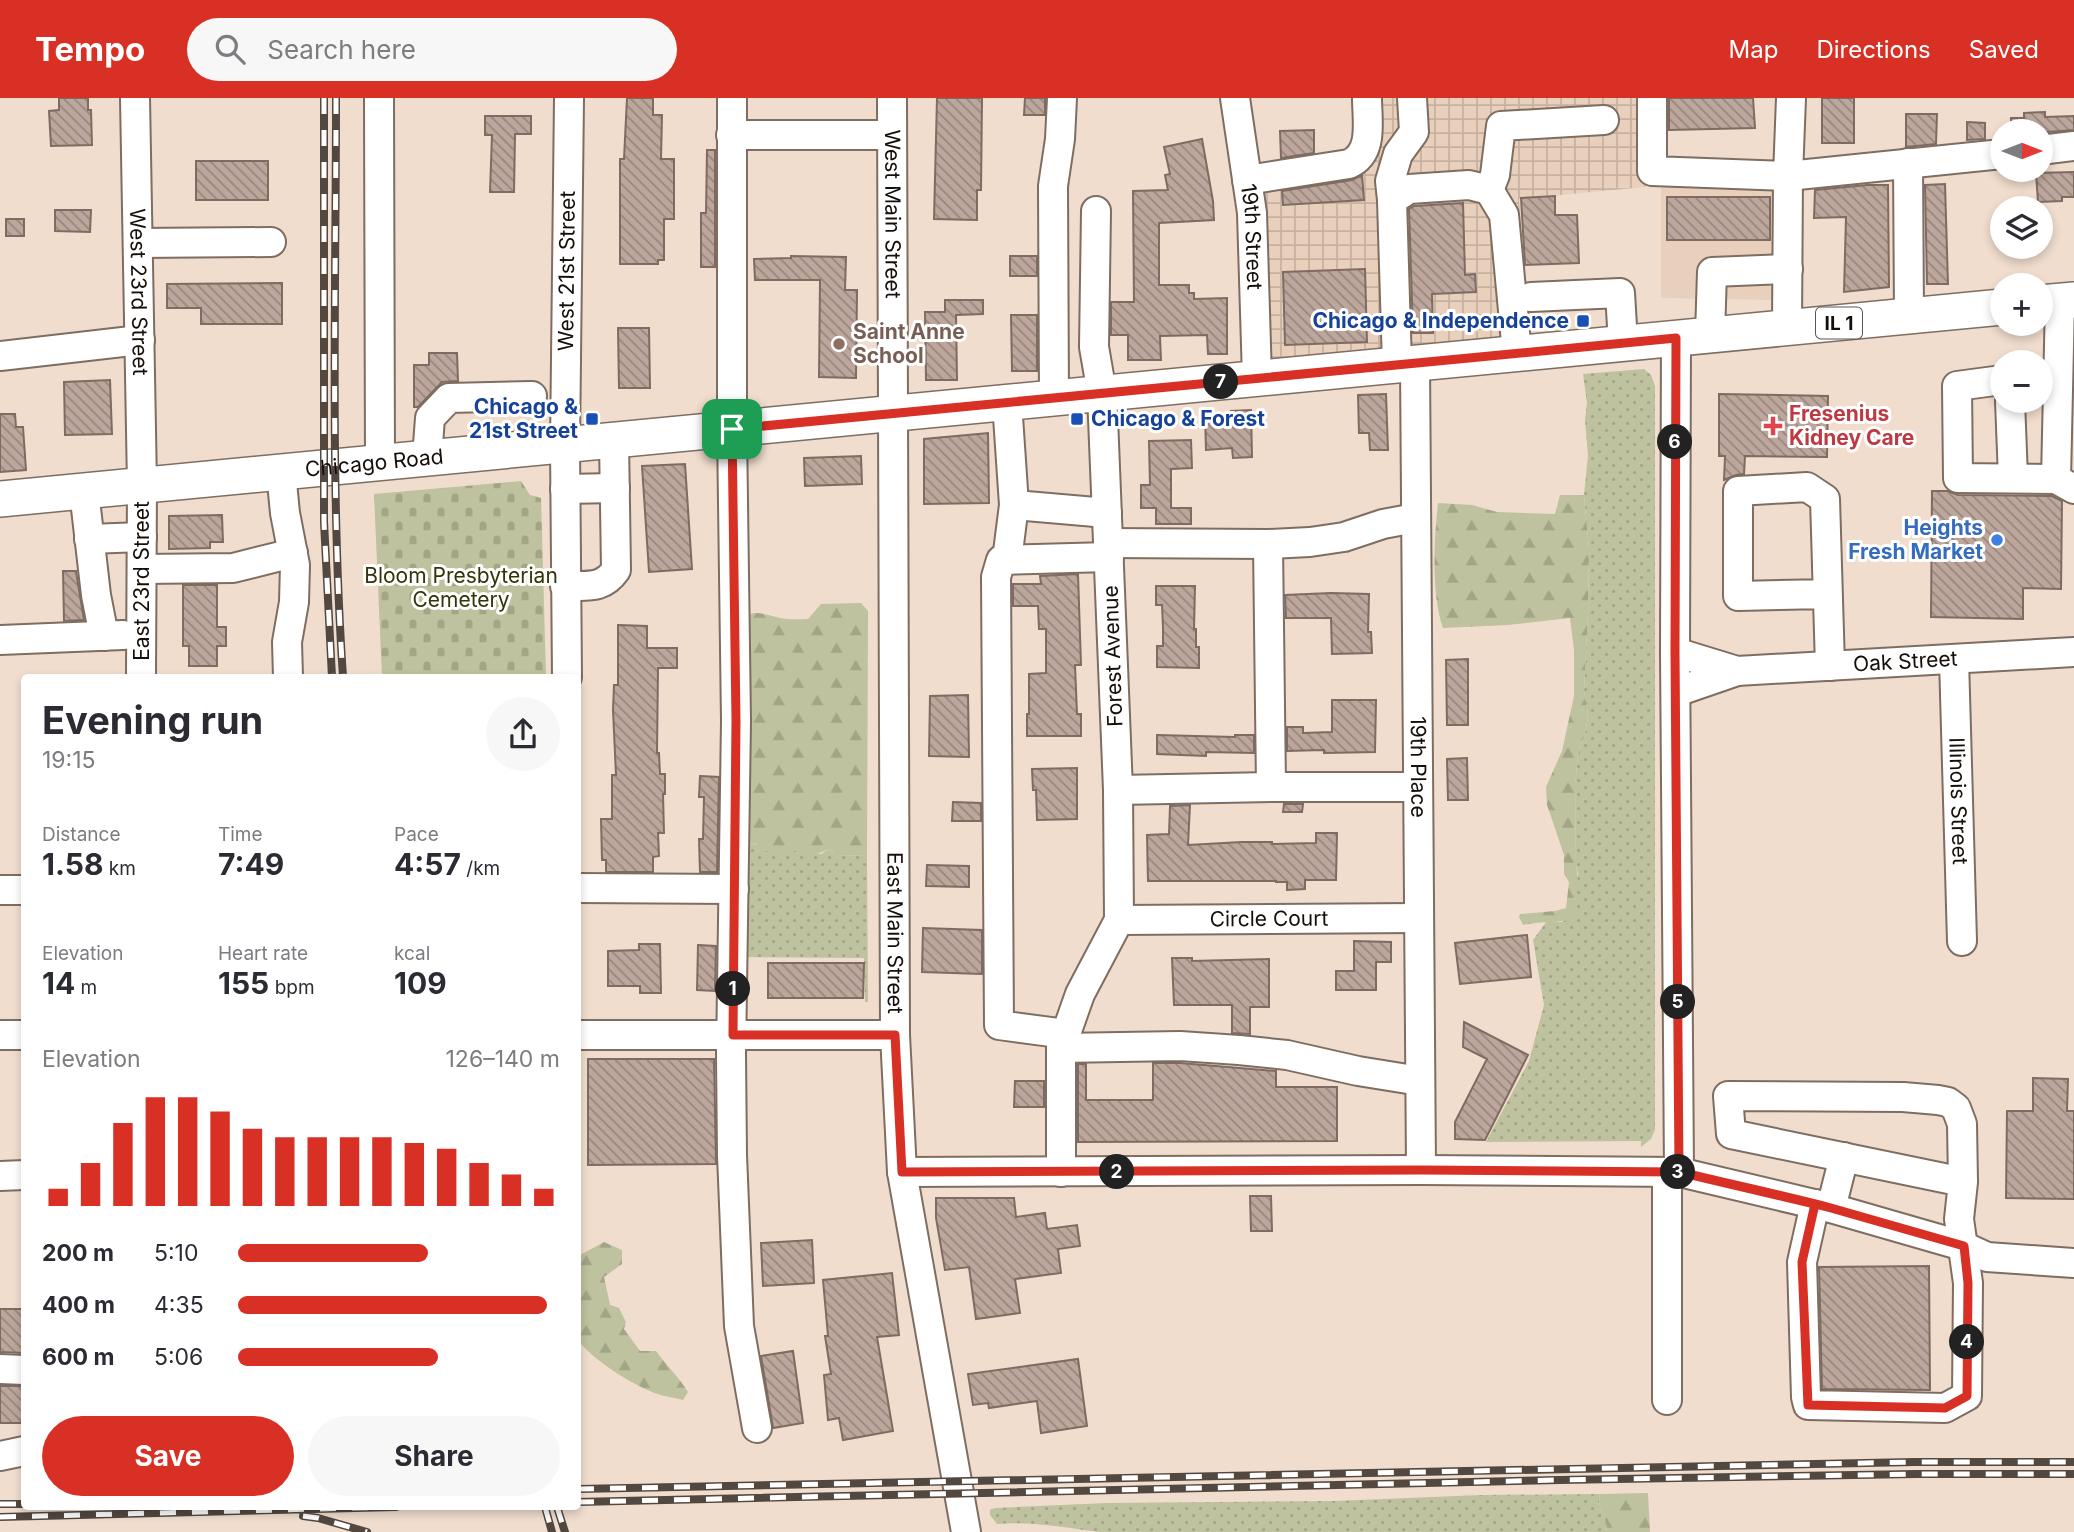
<!DOCTYPE html>
<html lang="en">
<head>
<meta charset="utf-8">
<style>
  body { margin:0; font-family:Inter,sans-serif; background:#f7f7f7; color:#2b2b33; height:100vh; display:flex; flex-direction:column; font-size:26px; white-space:nowrap }
  * { box-sizing:border-box; margin:0 }
  p { font-size:23px; color:#7c7c81 }
  .icon { flex:none; width:38px; height:38px; fill:none; stroke:currentColor; stroke-width:2; stroke-linecap:round; stroke-linejoin:round }
  .map { position:relative; flex:1; overflow:hidden }
  .drawer { position:absolute; left:21px; top:576px; width:560px; height:836px; display:flex; flex-direction:column; background:#fff; border-radius:7px; box-shadow:0 4px 10px #0003 }
  .drawer>* { flex:none }
  .needle { width:46px; rotate:90deg }
  .controls { position:absolute; left:1990px; top:21px; display:grid; gap:14px }
  .controls a { display:grid; place-items:center; width:63px; height:63px; border-radius:50%; background:#fff; box-shadow:0 4px 10px #0003; font-size:35px }
  .pin { position:absolute; display:grid; place-items:center; width:60px; height:60px; color:#fff; margin:-30px; border-radius:14px; box-shadow:0 4px 10px #0006 }
  .km { position:absolute; width:35px; height:35px; margin:-18px; border-radius:50%; background:#222; color:#fff; font-size:19px; line-height:35px; text-align:center }
  .round { display:grid; place-items:center; flex:none; width:74px; height:74px; border-radius:37px; background:#f7f7f7 }
  .head { display:flex; align-items:center; justify-content:space-between; height:119px; padding:0 21px }
  h1 { font-size:38px; font-weight:700; line-height:52px }
  .stats { display:grid; grid-template-columns:repeat(3,1fr); gap:10px; height:119px; padding:7px 21px }
  .stats div { display:grid; align-content:center }
  .stats b { font-size:30px; font-weight:700 }
  .stats small { font-size:19px; font-weight:400 }
  .stats p { font-size:19px }
  .chart { height:196px; padding:14px 21px }
  .chart p { display:flex; justify-content:space-between }
  .chart svg { width:100%; height:126px; margin-top:7px; stroke:#d93025; stroke-width:6 }
  .action { display:flex; gap:14px; margin-top:auto; padding:14px 21px }
  .action a { flex:1; height:80px; border-radius:42px; background:#d93025; color:#fff; font-size:28px; font-weight:700; line-height:80px; text-align:center }
  .action a+a { background:#f7f7f7; color:#2b2b33 }
  ul { padding:0 21px; list-style:none; font-size:23px }
  li { display:grid; grid-template-columns:112px 84px 1fr; align-items:center; height:52px }
  li i { height:18px; border-radius:9px; background:#d93025 }
  header { display:flex; align-items:center; gap:42px; box-sizing:border-box; height:98px; padding:0 35px; background:#d93025; color:#fff }
  header strong { font-size:33px }
  nav { display:flex; gap:38px; margin-inline-start:auto; font-size:24px }
  .search { width:490px; height:63px; background:#f7f7f7; display:flex; align-items:center; gap:18px; box-sizing:border-box; padding:0 24px; border-radius:38px; color:#7c7c81; font-size:26px }
  .map>svg:first-child { display:block }
</style>
</head>
<body>
<header>
<strong>Tempo</strong>
<div class="search"><svg class="icon" aria-label="search" viewBox="0 0 24 24"><circle cx="10" cy="10" r="6"/><path d="M15 15l6 6"/></svg>Search here</div>
<nav><a>Map</a><a>Directions</a><a>Saved</a></nav>
</header>
<div class="map">
<svg width="2074" height="1434" viewBox="0 0 2074 1434">
  <defs>
    <pattern id="industrial-grid" width="8" height="8" patternUnits="userSpaceOnUse" patternTransform="scale(1.75)"><rect width="8" height="8" fill="#e9d0bc"/><path d="M0 4h8M4 0v8" fill="none" stroke="#c7b1a0"/></pattern>
    <pattern id="grass-dots" width="8" height="8" patternUnits="userSpaceOnUse" patternTransform="scale(1.75)"><rect width="8" height="8" fill="#bec29e"/><path d="M2 2h.1M6 6h.1" fill="none" stroke="#a2a687" stroke-width="1.8" stroke-linecap="round"/></pattern>
    <pattern id="forest-firs" width="22" height="20" patternUnits="userSpaceOnUse" patternTransform="scale(1.75)"><rect width="22" height="20" fill="#bec29e"/><path d="M5 1l3.5 6h-7zM16 11l3.5 6h-7z" fill="#a2a687"/></pattern>
    <pattern id="cemetery-stones" width="16" height="16" patternUnits="userSpaceOnUse" patternTransform="scale(1.75)"><rect width="16" height="16" fill="#bec29e"/><path d="M2 7V4a2 2 0 0 1 4 0v3zM10 15v-3a2 2 0 0 1 4 0v3z" fill="#a2a687"/></pattern>
    <pattern id="building-back-hatch" width="6" height="6" patternUnits="userSpaceOnUse" patternTransform="scale(1.75)"><rect width="6" height="6" fill="#bda79d"/><path d="M-1 5l2 2M0 0l6 6M5-1l2 2" fill="none" stroke="#98867e"/></pattern>
  </defs>
  <rect width="100%" height="100%" fill="#f0ddce"/>
  <path fill="#e9d0bc" d="M1780,84L1776,202L1661,200V88Z"/>
  <path fill="url(#industrial-grid)" d="M1373,0H1645V89L1519,101L1528,236L1271,262L1260,87L1372,71Z"/>
  <path fill="url(#grass-dots)" d="M1644,271L1651,277L1655,288V1032L1651,1041L1641,1049V1043L1486,1044L1529,963L1544,907L1533,842L1547,823L1563,824L1578,776L1576,767L1575,688L1578,656L1586,632L1588,616L1584,593L1588,517L1589,451L1584,397L1588,358L1585,322L1587,305L1583,276Z
    M742,745L799,751L821,756L829,751L839,757L867,758L868,904H865L864,860L740,859Z
    M1600,1396C1596,1413 1609,1419 1606,1434H1101C1066,1430 1032,1423 997,1426L990,1417V1412L995,1410L1107,1405L1335,1403L1481,1397Z"/>
  <path fill="url(#forest-firs)" d="M1560,397H1584L1589,451L1588,517L1584,593L1588,616L1586,632L1578,656L1575,688L1576,767C1579,782 1576,804 1576,821C1559,825 1541,823 1523,827L1519,819L1520,816L1555,813L1566,810L1569,784L1564,776V757L1547,707L1546,689L1562,653L1574,598V552L1570,520L1508,527L1443,530C1431,495 1434,442 1438,405L1472,407L1497,414L1555,416Z
    M861,505L868,513L867,758L839,757L829,751C818,757 809,758 799,751L791,755L763,753L757,746L742,745V519C758,511 765,517 780,520C789,522 799,521 808,521L821,506Z
    M604,1144L622,1152V1166L604,1179L610,1207L619,1210L626,1224L624,1231L640,1253H656C666,1267 679,1279 688,1294L683,1302C672,1299 660,1298 650,1293C628,1284 592,1261 578,1242V1158Z
    M1648,1395L1650,1434H1606C1609,1419 1596,1413 1600,1396Z"/>
  <path fill="url(#cemetery-stones)" d="M521,383L530,397L541,400L546,579H382L374,396Z"/>
  <path fill="url(#building-back-hatch)" stroke="#7f6b61" stroke-width="2" d="M59,0H88V12H91L92,47L51,48L49,13L59,12Z
    M627,0H653V17H662L661,61H674V121H664V162H658V166H620V61H624Z
    M937,0H982L981,92H977V122L934,121Z
    M1025,0H1045V17H1024Z
    M1669,0H1753L1755,30L1669,32Z
    M1822,0H1854V45H1822Z
    M2045,14V19L2074,18V32L2047,34L2011,33V20H2024V15Z
    M1906,16H1937L1936,46L1906,49Z
    M485,18H531V36H515L514,94H490L492,37H485Z
    M1967,24L1985,25V41L1967,42Z
    M1314,32V55L1281,60L1280,33Z
    M1202,41L1213,103L1214,122L1159,125V187H1189V195H1194V201L1227,200V256H1208L1207,237L1160,238L1161,262H1128V237H1111V204H1134L1133,93L1168,92L1165,77L1170,76L1164,49Z
    M707,52H715V169H701V115H706Z
    M196,63H268V102H196Z
    M2074,74V99H2062V103L2038,104L2036,75Z
    M1362,77L1364,102L1283,107L1282,93L1352,82Z
    M1945,86L1948,186H1927L1925,87Z
    M1867,87H1888L1889,189L1844,194L1846,119L1814,120L1815,92Z
    M1555,98V117H1577L1579,165L1525,167L1521,100Z
    M1667,99H1770V142H1667Z
    M1463,105L1465,177L1475,176L1476,194L1432,196L1433,235H1413L1409,111L1414,108Z
    M55,112H91L90,134L55,133Z
    M6,121H24V138H6Z
    M791,158L846,159L845,192H857L856,280L819,279L820,182H755L754,161L791,160Z
    M1010,158H1037V178H1010Z
    M1365,171L1367,244L1285,247L1283,174Z
    M282,185V226H201V210H167V186Z
    M945,202H983V216L956,217L957,282H926L925,214H945Z
    M1011,217H1037V273H1012Z
    M618,230H649L650,290H619Z
    M429,255H457L458,283L442,284L418,309H414V267H429Z
    M110,282L112,336L65,337L64,284Z
    M1386,296L1388,352H1370L1369,335H1359L1358,297Z
    M1719,296L1828,298L1827,359L1745,358L1744,376L1736,377L1724,382L1725,358H1719Z
    M1251,312L1252,359L1233,360L1232,350L1206,352L1205,317L1231,316V313Z
    M0,316H15L16,329H23L26,372L0,374Z
    M988,335L989,405L924,406V341Z
    M1191,342L1192,370L1171,371V410H1191V426H1156V410H1141V387H1150L1149,343Z
    M861,358L862,386L805,388L804,360Z
    M685,366L692,471L649,474L642,368Z
    M1932,393H1948L1958,397L2052,398L2062,403L2061,491L2023,490V521L1931,519Z
    M222,417L223,444H210V450L169,451V418Z
    M63,473H76L84,522L64,523Z
    M1078,476L1081,567H1075L1077,616H1081V638H1027V616H1029V576L1046,575V531H1039L1038,508H1013V486H1041L1040,478Z
    M183,487H217V529H226V548H217V568H189V548H183Z
    M1156,488H1195L1194,531H1196V549H1199V570L1157,569V548H1163V529L1162,507H1156Z
    M1331,495L1369,496L1368,534H1371L1372,555L1332,556L1331,520H1286L1285,497Z
    M618,527L647,528V550H677V570H658L657,655H659L660,676H665V696H663L664,735H658L659,758L653,759V774H606V762H602L601,721H612V677H616L613,612L614,587H618Z
    M1468,561V627H1447L1446,562Z
    M968,597L969,659L929,658L930,598Z
    M1332,602H1376L1375,654L1324,655V652L1287,653V629H1303V635L1332,634Z
    M1157,637L1235,639V637H1254V655L1206,654V658L1157,656Z
    M1467,660L1468,702H1448L1447,661Z
    M1077,670V721L1037,722L1036,692H1033L1032,671Z
    M700,678L719,679L717,774H700L699,741H703L704,699H699Z
    M953,704L981,705V723H952Z
    M1284,706H1303L1302,714H1283Z
    M1190,707L1188,747L1242,744H1272V746L1316,745V735H1337L1336,782H1305V791L1287,792V784H1276V783H1148L1147,737L1169,736L1170,708Z
    M927,767L969,768V789L926,788Z
    M923,830L982,832V876L922,874Z
    M1527,837L1531,879L1460,886L1455,845Z
    M1354,843L1391,844V864H1376V892H1336V873H1354Z
    M639,846H660L661,895H640V888H608V853L639,852Z
    M698,847L716,848L715,893L697,892Z
    M1172,860H1192V863L1269,861V909H1250V936L1232,935V907H1174Z
    M768,865H864L863,900H768Z
    M1464,924L1528,957L1485,1042L1455,1041V1024L1487,961L1463,949Z
    M588,961H714L716,1066L588,1067Z
    M1153,965H1180L1276,973V989H1337V1043L1078,1044V966H1086V1002H1153Z
    M2033,980L2068,981L2067,1013H2074V1101L2006,1100L2007,1013H2033Z
    M1015,983H1044V1009H1014Z
    M1250,1098H1271L1272,1133H1251Z
    M936,1100H1014L1016,1119L1045,1115L1047,1131L1077,1127L1080,1148L1058,1151L1061,1175L1015,1181L1020,1215L976,1221L969,1169L945,1172L936,1120Z
    M812,1142L814,1185L763,1188L761,1145Z
    M1929,1168L1930,1292L1822,1291L1819,1169Z
    M892,1175L899,1237L877,1239L893,1333L843,1342L839,1320L828,1322L824,1277L831,1276L825,1238H828L823,1182Z
    M0,1211H24V1255L0,1254Z
    M793,1253L803,1325L773,1330L761,1258Z
    M1078,1261L1087,1328L1041,1335L1037,1303L989,1310L988,1305L973,1307L968,1276Z
    M0,1288H24V1325H0Z"/>
  <g fill="none" stroke-linecap="round" stroke-linejoin="round">
    <defs>
      <g id="minor">
        <path id="s1" d="M135,0L142,387L141,579"/>
        <path d="M379,0L380,364"/>
        <path d="M732,0V331L736,623L731,957L732,1057L739,1228L757,1330"/>
        <path id="s2" d="M892,0L895,937L902,1074L966,1434"/>
        <path id="s3" d="M1235,0L1252,115L1257,280"/>
        <path d="M1652,0V73L1788,78L2002,56"/>
        <path d="M731,37H892"/>
        <path d="M2040,52L2074,48"/>
        <path d="M1908,65L1909,218"/>
        <path d="M1247,82L1349,66C1374,55 1367,23 1367,0"/>
        <path d="M1489,92L1495,77L1501,28L1604,22"/>
        <path d="M1392,102L1390,83L1398,56L1414,34L1412,0"/>
        <path d="M138,145L271,144"/>
        <path d="M1531,199L1620,195L1623,245"/>
        <path d="M2060,203L2056,381L2074,391"/>
        <path d="M1787,229L1788,78L1791,0"/>
        <path d="M1710,237L1712,174L1788,171"/>
        <path d="M1676,240L1675,554L1679,1074"/>
        <path d="M0,258L140,242"/>
        <path id="s4" d="M1415,265L1421,1072"/>
        <path d="M1397,267L1392,102L1409,91L1469,87L1489,92L1504,117L1517,255"/>
        <path d="M2002,282L1957,288L1958,380L2056,381"/>
        <path d="M1054,300L1053,88L1060,41L1062,0"/>
        <path d="M2010,303L2013,380"/>
        <path d="M1007,304L1014,407L1107,415"/>
        <path d="M427,360L430,320L449,300L532,298"/>
        <path d="M281,374L285,415L295,467L294,504L287,544L288,579"/>
        <path d="M565,391L615,390"/>
        <path d="M84,393L96,497L104,538"/>
        <path d="M89,441L142,439"/>
        <path d="M1108,445L1268,446L1310,444L1344,439L1383,426L1415,420"/>
        <path d="M1268,446L1271,689"/>
        <path d="M1007,462L1014,407"/>
        <path d="M142,471L233,470L293,455"/>
        <path d="M565,488C587,487 602,492 616,472L614,342"/>
        <path d="M1827,496L1738,498V393L1807,389L1825,401L1830,568"/>
        <path d="M0,542L123,537"/>
        <path d="M1675,554L1737,573"/>
        <path id="s5" d="M1954,561L1962,843"/>
        <path id="s6" d="M567,579L565,347L569,0"/>
        <path id="s7" d="M1676,594L1737,573L2074,554"/>
        <path d="M1118,692L1271,689H1417"/>
        <path d="M578,790L734,791"/>
        <path d="M0,792H24"/>
        <path id="s8" d="M1119,822L1418,820"/>
        <path d="M1066,936L999,927L996,479L1001,462L1109,459"/>
        <path d="M0,937H24"/>
        <path d="M578,937H895"/>
        <path d="M1061,950L1180,948L1239,952L1287,957L1358,973L1420,983"/>
        <path d="M902,1074L1421,1072L1679,1074L1831,1110L1963,1148L1987,1159L2074,1165"/>
        <path d="M1061,1074V950L1080,896L1119,822L1118,692L1102,295L1094,249L1096,113"/>
        <path d="M1667,1074V1302"/>
        <path d="M0,1078L24,1077"/>
        <path d="M1815,1106L1802,1164L1806,1299L1808,1307L1945,1310L1967,1298L1968,1185L1959,1121L1963,1084L1962,1026L1956,1010L1948,1004L1938,1002L1903,999L1728,998L1731,1036L1963,1084"/>
        <path d="M1831,1110L1844,1059"/>
        <path d="M0,1271L24,1272"/>
        <path d="M0,1358L24,1353"/>
      </g>
      <g id="major">
        <path d="M2040,205L2074,202"/>
        <path id="s9" d="M0,401L2002,209"/>
      </g>
    </defs>
    <use href="#minor" stroke="#7e6d60" stroke-width="32"/>
    <use href="#major" stroke="#7e6d60" stroke-width="38"/>
    <use href="#minor" stroke="#fff" stroke-width="28"/>
    <use href="#major" stroke="#fff" stroke-width="35"/>
    <defs>
      <path id="rail" d="M324,0V424L332,579
        M336,0C336,193 330,387 343,579
        M578,1391L1915,1364H2074
        M578,1404L1559,1382L1916,1376H2074
        M0,1406H24
        M545,1409L552,1434
        M557,1409L565,1434
        M303,1418L318,1420L367,1434
        M0,1419L396,1409"/>
    </defs>
    <use href="#rail" stroke="#524840" stroke-width="8"/>
    <use href="#rail" stroke="#fff" stroke-width="5" stroke-dasharray="16" stroke-linecap="butt"/>
  </g>
  <g fill="none" stroke-linecap="round" stroke-linejoin="round">
    <defs>
      <path id="route" d="M732,331L736,623L733,937H895L902,1074L1421,1072L1679,1074L1815,1106L1802,1164L1808,1307L1945,1310L1967,1298L1968,1185L1964,1148L1831,1110C1781,1097 1730,1086 1679,1074L1675,554L1676,240L732,331"/>
    </defs>
    <use href="#route" stroke="#fff" stroke-width="14"/>
    <use href="#route" stroke="#d93025" stroke-width="9"/>
  </g>
  <g fill="#1a4fb4" stroke="#fff" stroke-width="2.5">
    <rect x="1576" y="216" width="14" height="14" rx="3.5"/>
    <rect x="585" y="314" width="14" height="14" rx="3.5"/>
    <rect x="1070" y="314" width="14" height="14" rx="3.5"/>
  </g>
  <circle fill="#8d6e63" stroke="#fff" stroke-width="2.5" cx="839" cy="246" r="7"/>
  <path fill="#e0444e" stroke="#fff" stroke-width="2.5" d="M1769.5 317.5h7v7h7v7h-7v7h-7v-7h-7v-7h7z"/>
  <circle fill="#3f7fe0" stroke="#fff" stroke-width="2.5" cx="1997" cy="442" r="7"/>
  <g text-anchor="middle" stroke-width="6" stroke-linejoin="round" paint-order="stroke">
    <rect fill="#fff" stroke="#5b5653" stroke-width="2" x="1816" y="209.5" width="46" height="31" rx="5"/>
    <g font-size="19" font-weight="bold" fill="#150e09">
      <text x="1839" y="232">IL 1</text>
    </g>
    <g font-size="21" fill="#150e09" stroke="#fff">
      <text dy="7" stroke="none"><textPath href="#s2" startOffset="116">West Main Street</textPath></text>
      <text dy="7" stroke="none"><textPath href="#s3" startOffset="140">19th Street</textPath></text>
      <text dy="7" stroke="none"><textPath href="#s6" startOffset="406">West 21st Street</textPath></text>
      <text dy="7" stroke="none"><textPath href="#s1" startOffset="194">West 23rd Street</textPath></text>
      <text dy="7" stroke="none"><textPath href="#s9" startOffset="376">Chicago Road</textPath></text>
      <text transform="translate(142 483) rotate(-90)" y="7">East 23rd Street</text>
      <text transform="translate(1113 558) rotate(-92)" y="7">Forest Avenue</text>
      <text dy="7" stroke="none"><textPath href="#s7" startOffset="233">Oak Street</textPath></text>
      <text dy="7" stroke="none"><textPath href="#s4" startOffset="404">19th Place</textPath></text>
      <text dy="7" stroke="none"><textPath href="#s5" startOffset="142">Illinois Street</textPath></text>
      <text dy="7" stroke="none"><textPath href="#s8" startOffset="150">Circle Court</textPath></text>
      <text dy="7" stroke="none"><textPath href="#s2" startOffset="835">East Main Street</textPath></text>
    </g>
    <g font-size="21" font-weight="bold" fill="#164399" stroke="#fff" text-anchor="end">
      <text x="1569" y="230">Chicago &amp; Independence</text>
      <text x="578" y="316">Chicago &amp;<tspan x="578" dy="24">21st Street</tspan></text>
      <text x="1091" y="328" text-anchor="start">Chicago &amp; Forest</text>
    </g>
    <g font-size="21" font-weight="bold" fill="#785e54" stroke="#fff" text-anchor="start">
      <text x="853" y="241">Saint Anne<tspan x="853" dy="24">School</tspan></text>
    </g>
    <g font-size="21" font-weight="bold" fill="#be3a42" stroke="#fff" text-anchor="start">
      <text x="1789" y="323">Fresenius<tspan x="1789" dy="24">Kidney Care</tspan></text>
    </g>
    <g font-size="21" font-weight="bold" fill="#366cbe" stroke="#fff" text-anchor="end">
      <text x="1983" y="437">Heights<tspan x="1983" dy="24">Fresh Market</tspan></text>
    </g>
    <g font-size="21" fill="#333506" stroke="#fff">
      <text x="461" y="485">Bloom Presbyterian<tspan x="461" dy="24">Cemetery</tspan></text>
    </g>
  </g>
</svg>
<div class="controls">
<a><svg class="needle" viewBox="-14 -14 28 28"><path d="M0-13l5 13h-10z" fill="#e53935"/><path d="M0 13l5-13h-10z" fill="#7c7c81"/></svg></a>
<a><svg class="icon" aria-label="layers" viewBox="0 0 24 24"><path d="M12 4l9 5-9 5-9-5zM3 14l9 5 9-5"/></svg></a>
<a>+</a>
<a>−</a>
</div>
<div class="pin" style="left:732px;top:331px;background:#1e9e55"><svg class="icon" aria-label="arrive" viewBox="0 0 24 24"><path d="M6 21V4h12l-3 4 3 4H6"/></svg></div>
<b class="km" style="left:733px;top:891px">1</b>
<b class="km" style="left:1117px;top:1074px">2</b>
<b class="km" style="left:1678px;top:1074px">3</b>
<b class="km" style="left:1967px;top:1244px">4</b>
<b class="km" style="left:1678px;top:904px">5</b>
<b class="km" style="left:1675px;top:344px">6</b>
<b class="km" style="left:1221px;top:284px">7</b>
<section class="drawer">
<div class="head"><div><h1>Evening run</h1><p>19:15</p></div><a class="round"><svg class="icon" aria-label="share" viewBox="0 0 24 24"><path d="M12 15V3M7 8l5-5 5 5M5 13v7h14v-7"/></svg></a></div>
<div class="stats">
<div><p>Distance</p><b>1.58<small> km</small></b></div>
<div><p>Time</p><b>7:49</b></div>
<div><p>Pace</p><b>4:57<small> /km</small></b></div>
</div>
<div class="stats">
<div><p>Elevation</p><b>14<small> m</small></b></div>
<div><p>Heart rate</p><b>155<small> bpm</small></b></div>
<div><p>kcal</p><b>109</b></div>
</div>
<div class="chart"><p><span>Elevation</span>126–140 m</p>
<svg viewBox="0 0 160 44" preserveAspectRatio="none"><path d="M5 44V38M15 44V29M25 44V15M35 44V6M45 44V6M55 44V11M65 44V17M75 44V20M85 44V20M95 44V20M105 44V20M115 44V22M125 44V24M135 44V29M145 44V33M155 44V38"/></svg>
</div>
<ul>
<li><b>200 m</b>5:10<i style="width:59%"></i></li>
<li><b>400 m</b>4:35<i style="width:96%"></i></li>
<li><b>600 m</b>5:06<i style="width:62%"></i></li>
</ul>
<div class="action"><a>Save</a><a>Share</a></div>
</section>
</div>
</body>
</html>
